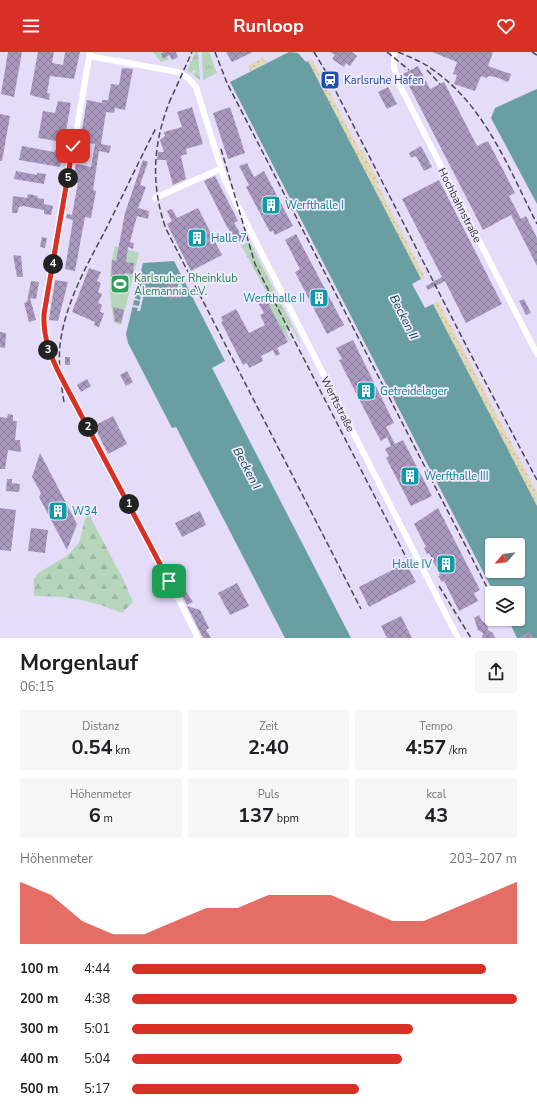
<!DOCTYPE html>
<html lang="de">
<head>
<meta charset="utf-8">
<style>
  body { margin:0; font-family:"Nunito Sans",sans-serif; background:#f6f6f6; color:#202124; height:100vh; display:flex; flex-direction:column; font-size:15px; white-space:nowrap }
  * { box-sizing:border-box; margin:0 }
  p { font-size:13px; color:#757577 }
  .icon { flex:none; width:22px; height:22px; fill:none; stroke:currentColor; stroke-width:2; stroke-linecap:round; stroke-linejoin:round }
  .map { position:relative; height:586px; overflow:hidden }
  .side { display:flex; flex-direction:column; background:#fff; flex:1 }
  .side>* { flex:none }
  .needle { width:26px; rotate:241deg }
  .buttons { position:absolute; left:485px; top:486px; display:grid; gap:8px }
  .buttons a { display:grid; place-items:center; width:40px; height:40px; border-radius:4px; background:#fff; box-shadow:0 1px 3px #0004; font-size:20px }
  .pin { position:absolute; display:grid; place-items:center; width:34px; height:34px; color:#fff; margin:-17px; border-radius:8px; box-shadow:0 2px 6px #0006 }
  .km { position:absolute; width:20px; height:20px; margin:-10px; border-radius:50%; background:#222; color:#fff; font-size:11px; line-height:20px; text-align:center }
  .round { display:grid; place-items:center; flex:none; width:42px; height:42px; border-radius:4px; background:#f6f6f6 }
  .head { display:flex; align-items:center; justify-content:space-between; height:68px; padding:0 20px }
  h1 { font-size:22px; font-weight:700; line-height:30px }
  .metrics { display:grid; grid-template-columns:repeat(3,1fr); gap:6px; height:68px; padding:4px 20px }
  .metrics div { display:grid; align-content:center; border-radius:4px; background:#f6f6f6; text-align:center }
  .metrics b { font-size:20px; font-weight:700 }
  .metrics small { font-size:11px; font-weight:400 }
  .metrics p { font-size:11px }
  .chart { height:112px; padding:8px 20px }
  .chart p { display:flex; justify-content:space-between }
  .chart svg { width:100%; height:72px; margin-top:4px; fill:#d93025; opacity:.7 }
  ul { padding:0 20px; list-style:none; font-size:13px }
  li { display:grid; grid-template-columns:64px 48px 1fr; align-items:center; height:30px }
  li i { height:10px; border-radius:5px; background:#d93025 }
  header { display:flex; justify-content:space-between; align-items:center; height:52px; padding:0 20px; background:#d93025; color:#fff; font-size:18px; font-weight:700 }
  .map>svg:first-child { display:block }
</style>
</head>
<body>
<header><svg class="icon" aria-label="menu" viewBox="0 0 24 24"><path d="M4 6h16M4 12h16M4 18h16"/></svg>Runloop<svg class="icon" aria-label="heart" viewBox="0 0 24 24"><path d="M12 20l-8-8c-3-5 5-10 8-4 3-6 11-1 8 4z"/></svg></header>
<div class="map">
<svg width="537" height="586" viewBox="0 0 537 586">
  <defs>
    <pattern id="grass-tufts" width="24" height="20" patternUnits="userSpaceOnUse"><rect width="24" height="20" fill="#b5d6bb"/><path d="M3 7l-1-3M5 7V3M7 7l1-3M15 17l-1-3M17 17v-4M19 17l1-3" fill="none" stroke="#9cb8a2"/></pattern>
    <pattern id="forest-firs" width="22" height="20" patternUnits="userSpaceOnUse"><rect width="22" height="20" fill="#b5d6bb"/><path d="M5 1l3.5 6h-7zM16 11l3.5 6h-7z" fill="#9cb8a2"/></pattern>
    <pattern id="sand-dots" width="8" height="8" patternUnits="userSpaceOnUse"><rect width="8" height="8" fill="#e2d8b3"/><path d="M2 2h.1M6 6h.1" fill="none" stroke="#c2ba9b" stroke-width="1.8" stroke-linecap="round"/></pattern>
    <pattern id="building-cross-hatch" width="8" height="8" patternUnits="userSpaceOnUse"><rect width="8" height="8" fill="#aa99bf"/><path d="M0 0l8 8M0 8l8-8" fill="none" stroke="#8b7d9c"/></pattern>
  </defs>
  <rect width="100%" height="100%" fill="#e5dcf9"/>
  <path fill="url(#grass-tufts)" d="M153,0H165L169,7L161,10Z
    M195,0H198L200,28L192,22L196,19L194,18L191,21L187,19Z
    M202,0H209L217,21L203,28Z
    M250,190L301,290H299L292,275L286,279L293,294L283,280L264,243L267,241L241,193Z"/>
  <path fill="url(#forest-firs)" d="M87,459L123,527L133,550L122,561C91,548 67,544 34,544V527L38,521L68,503L79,491Z"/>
  <path fill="url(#sand-dots)" d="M263,6L267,10L250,20L248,14Z
    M312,7L359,97L363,99L379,131L377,132L425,225L421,227L308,9Z
    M438,249L537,441V454L433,252Z"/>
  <path fill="#b5d6bb" d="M115,194L139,201L121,273L114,271C109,244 108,220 115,194Z"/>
  <path fill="#699fa3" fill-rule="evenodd" d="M289,0L298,1L306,10L308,9L421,227L412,232L425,256L433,252L537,454V586H517L508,567H518V541H494L230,30ZM492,493H518V519H492Z
    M537,37V152L491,66L495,56Z
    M174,209L225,309L212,316L351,586H285L176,375L172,376L128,291L126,282L143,211Z"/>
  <path fill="#e5dcf9" d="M136,241L144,242L140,259H137L138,256L132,255L133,253L139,254L140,249L134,248V246L140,248L141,244Z"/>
  <path fill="url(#building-cross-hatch)" d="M8,0H22L14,45L1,42Z
    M38,0H54L52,11L63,13L65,0H80L74,27L50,24L47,41L50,42L49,48L30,43Z
    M164,0H176L178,5L172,8L169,3L163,7L161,2Z
    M226,0H253L232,10Z
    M330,0H352L357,4L350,14L346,11L344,15L332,7L335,3Z
    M432,0H493L488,14L511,22L509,28L507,30L496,25L488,24L487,26L481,24L475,39L454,32L457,23L453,22L457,10Z
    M418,14L430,37L444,30L477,94L488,89L515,141L509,144L521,167L526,164L537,186V214L511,163L483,178L403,22Z
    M122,16L133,17L125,58L115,56L114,61L106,60L101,92L111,94L109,101L99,99L93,138L96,139L91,166L85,165L75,219L65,217L73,168L66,166L67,162L72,163L78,131L73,130L76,112L91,115L95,92L80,89L87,48L102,51V48H108L111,32L119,33Z
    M388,35L397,52L387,57L378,40Z
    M58,49L71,51L64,90L38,86L43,59L55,61Z
    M192,55L203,92L186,97L187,102L181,104L186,127L173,133L166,108H157L158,100H164L160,88L165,84L164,80L182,75L177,60Z
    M230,55L245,101L228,107L213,61Z
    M0,62L10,64L2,109H0Z
    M22,94L54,100L55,98L63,100L60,115L19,108Z
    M421,94L432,115L424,119L416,104L411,106L409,101Z
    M143,108L148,110L140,133L146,135L138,156L149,159L148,167L137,164L130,190L134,191L133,197L128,195L126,210L134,211L133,222L125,221L124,224L122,223L121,237L111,236L112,208L116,209L125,161Z
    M247,111L254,125L264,119L293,174L275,183L273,179L270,180L246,135L249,133L239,114Z
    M16,119L37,123V121L46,122L44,132L14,127Z
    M215,124L238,169L234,171L244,187L238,190L227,175L204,129Z
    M439,128L502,252L466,271L445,229L428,238L426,234L442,225L402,147Z
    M28,142L38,144L37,146L44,147V152L53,154L51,163L44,162V158L23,154L19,155L17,161H12L13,144L27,146Z
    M198,156L222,203L191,219L167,172L172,169L167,159L172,157L177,166Z
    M296,182L344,273L327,282L295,220L300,217L285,188Z
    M42,185L47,186L45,196L40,195Z
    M13,203L21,204L23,225H17Z
    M89,216L101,220L97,229L101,231L98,240L102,242L98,251L102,253L100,260L104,261L99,275L94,273L95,270L72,260Z
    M169,223L181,245L175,248L174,246L170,248L166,241L170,239L163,226Z
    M55,228L68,230L58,269L49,268Z
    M31,229L39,230L36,247L30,246L36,268L29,270L24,251L27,250Z
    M264,243L288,290L277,296L280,302L276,304L273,298L261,304L263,309L249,316L247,311L243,313L221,270L223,269L221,265L236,257L249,281L265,273L260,263L264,261L256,247Z
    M524,247L531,261L526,263L519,249Z
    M113,255L124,258L121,271L115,269Z
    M0,280L6,281L5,296L0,295Z
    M353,288L394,371L386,375L395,392L403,388L432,444L411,454L386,406L389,404L385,397L391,394L387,385L381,389L376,380L339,308L342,307L336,296Z
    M65,305H70V313H65Z
    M127,319L133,330L126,334L120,323Z
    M87,327L91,334L81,340L77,333Z
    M8,362L13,363V369H17L15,388H20L21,400L8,398L5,417H0V365L7,366Z
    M113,364L127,392L108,402L94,374Z
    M40,401L77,472L67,498L39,445L41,441L32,425Z
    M7,427H12V431L20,432L19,440L6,439Z
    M0,456L16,458L11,499L0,498Z
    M438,456L480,538L474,541L478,549L459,559L444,529L442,530L438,524L440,523L429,501L427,502L424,496L426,495L414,472Z
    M200,459L206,473L182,485L175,471Z
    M31,476L48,478L45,501L28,499Z
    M406,511L416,530L369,555L359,535Z
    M180,530L193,550L187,553L176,532Z
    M237,531L249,554L230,563L218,541Z
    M187,554L200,558L209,576L206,578L211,586H203Z
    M479,563L482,569L487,572L488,578L493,581L495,586H482L483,581L478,578L474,566Z
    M401,564L412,586H387L381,574Z
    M530,580L533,586H518Z"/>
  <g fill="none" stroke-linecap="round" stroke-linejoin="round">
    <path stroke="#fff" stroke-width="6" d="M90,0L45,262C43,285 50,303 60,323L160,510L198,586
      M394,0V16L398,30L537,302
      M89,4L178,20L188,26L196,35L225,129L458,586
      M155,146L220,117"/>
    <path stroke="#4a4753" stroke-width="1.5" stroke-dasharray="6 3" stroke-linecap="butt" d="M215,0L227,31L492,545
      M314,0L326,20L469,299L537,428
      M387,0L409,18
      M398,0C412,6 425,11 436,20C486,56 510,119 537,172
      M532,0L537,3
      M427,18L440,32
      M171,46C153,90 150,132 166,177L361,557
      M169,51L192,0
      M221,97L255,212L409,511
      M64,350C61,331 58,312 60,293C65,251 87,213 106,177C123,143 139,109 156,76
      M439,534L471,586"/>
  </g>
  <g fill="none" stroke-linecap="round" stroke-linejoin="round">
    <defs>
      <path id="route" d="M73,94L44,262C43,285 50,303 60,323L169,529"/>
    </defs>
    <use href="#route" stroke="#fff" stroke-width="8"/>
    <use href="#route" stroke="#d93025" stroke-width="5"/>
  </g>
  <defs>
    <symbol id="station-square" viewBox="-11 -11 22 22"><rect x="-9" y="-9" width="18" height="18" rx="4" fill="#1a4fb4" stroke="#f1ecfd"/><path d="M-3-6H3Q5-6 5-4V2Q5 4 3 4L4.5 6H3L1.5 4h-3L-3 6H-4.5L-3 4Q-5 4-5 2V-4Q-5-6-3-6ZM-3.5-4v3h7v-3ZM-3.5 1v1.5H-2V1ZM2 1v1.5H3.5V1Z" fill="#fff"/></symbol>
    <symbol id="building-square" viewBox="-11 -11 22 22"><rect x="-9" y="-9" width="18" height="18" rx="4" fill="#0f9aa8" stroke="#f1ecfd"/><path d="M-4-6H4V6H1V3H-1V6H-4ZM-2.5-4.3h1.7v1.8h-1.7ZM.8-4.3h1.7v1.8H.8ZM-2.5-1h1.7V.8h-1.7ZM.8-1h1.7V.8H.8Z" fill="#fff"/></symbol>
    <symbol id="stadium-square" viewBox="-11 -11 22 22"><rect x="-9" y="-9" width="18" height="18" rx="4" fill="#2e9e5b" stroke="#f1ecfd"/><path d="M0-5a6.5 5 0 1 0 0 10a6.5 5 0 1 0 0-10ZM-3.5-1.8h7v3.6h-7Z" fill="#fff"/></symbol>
  </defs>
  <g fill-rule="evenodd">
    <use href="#station-square" x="319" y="17" width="22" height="22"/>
    <use href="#building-square" x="260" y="142" width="22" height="22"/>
    <use href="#building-square" x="186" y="175" width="22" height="22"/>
    <use href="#stadium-square" x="109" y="221" width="22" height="22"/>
    <use href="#building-square" x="308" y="235" width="22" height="22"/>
    <use href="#building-square" x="355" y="328" width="22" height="22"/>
    <use href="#building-square" x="399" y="413" width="22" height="22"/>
    <use href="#building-square" x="47" y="448" width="22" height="22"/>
    <use href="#building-square" x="435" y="501" width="22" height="22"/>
  </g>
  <g text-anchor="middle" stroke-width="3.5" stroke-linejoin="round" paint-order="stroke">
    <g font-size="11" fill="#164399" stroke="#f1ecfd" text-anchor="start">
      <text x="344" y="32">Karlsruhe Hafen</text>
    </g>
    <g font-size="11" fill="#0d838f" stroke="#f1ecfd" text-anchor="start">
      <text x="285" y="157">Werfthalle I</text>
      <text x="211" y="190">Halle 7</text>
      <text x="305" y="250" text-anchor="end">Werfthalle II</text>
      <text x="380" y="343">Getreidelager</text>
      <text x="424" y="428">Werfthalle III</text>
      <text x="72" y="463">W34</text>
      <text x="432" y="516" text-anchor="end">Halle IV</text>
    </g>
    <g font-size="11" fill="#35323c" stroke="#f1ecfd">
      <text transform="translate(460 153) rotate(63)" y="4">Hochbahnstraße</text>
      <text transform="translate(338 352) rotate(63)" y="4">Werftstraße</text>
    </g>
    <g font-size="11" fill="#27864d" stroke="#f1ecfd" text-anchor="start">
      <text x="134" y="230">Karlsruher Rheinklub<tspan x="134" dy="13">Alemannia e.V.</tspan></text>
    </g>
    <g font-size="12" font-style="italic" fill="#0b3f43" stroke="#f1ecfd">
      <text transform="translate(404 265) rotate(63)" y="4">Becken II</text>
      <text transform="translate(247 416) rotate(62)" y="4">Becken I</text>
    </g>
  </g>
</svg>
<div class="buttons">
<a><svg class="needle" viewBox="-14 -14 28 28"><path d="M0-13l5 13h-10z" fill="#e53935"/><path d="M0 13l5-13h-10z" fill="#757577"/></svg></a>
<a><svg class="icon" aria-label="layers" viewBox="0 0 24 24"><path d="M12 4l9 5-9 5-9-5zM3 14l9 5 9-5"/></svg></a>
</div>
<div class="pin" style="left:169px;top:529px;background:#1e9e55"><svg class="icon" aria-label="arrive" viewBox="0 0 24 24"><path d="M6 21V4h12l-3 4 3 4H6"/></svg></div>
<div class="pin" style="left:73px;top:94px;background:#d93025"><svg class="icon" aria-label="check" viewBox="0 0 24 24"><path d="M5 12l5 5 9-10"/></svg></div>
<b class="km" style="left:129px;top:452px">1</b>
<b class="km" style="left:88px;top:375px">2</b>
<b class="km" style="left:48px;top:298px">3</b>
<b class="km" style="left:53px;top:212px">4</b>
<b class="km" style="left:68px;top:126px">5</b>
</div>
<section class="side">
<div class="head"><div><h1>Morgenlauf</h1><p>06:15</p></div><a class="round"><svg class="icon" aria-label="share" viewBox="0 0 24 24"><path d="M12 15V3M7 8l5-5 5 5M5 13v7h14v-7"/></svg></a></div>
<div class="metrics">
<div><p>Distanz</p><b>0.54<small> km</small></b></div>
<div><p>Zeit</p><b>2:40</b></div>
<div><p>Tempo</p><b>4:57<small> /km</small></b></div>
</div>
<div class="metrics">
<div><p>Höhenmeter</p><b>6<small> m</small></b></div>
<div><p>Puls</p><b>137<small> bpm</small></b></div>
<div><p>kcal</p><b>43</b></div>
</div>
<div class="chart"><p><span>Höhenmeter</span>203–207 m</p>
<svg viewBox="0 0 160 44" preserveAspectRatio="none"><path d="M0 44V6L10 14L20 30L30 38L40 38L50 30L60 22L70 22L80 14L90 14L100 14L110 22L120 30L130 30L140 22L150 14L160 6V44z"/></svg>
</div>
<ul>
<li><b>100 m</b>4:44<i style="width:92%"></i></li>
<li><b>200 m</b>4:38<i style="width:100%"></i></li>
<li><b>300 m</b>5:01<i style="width:73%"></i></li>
<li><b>400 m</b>5:04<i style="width:70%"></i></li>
<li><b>500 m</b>5:17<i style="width:59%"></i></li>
</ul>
</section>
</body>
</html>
